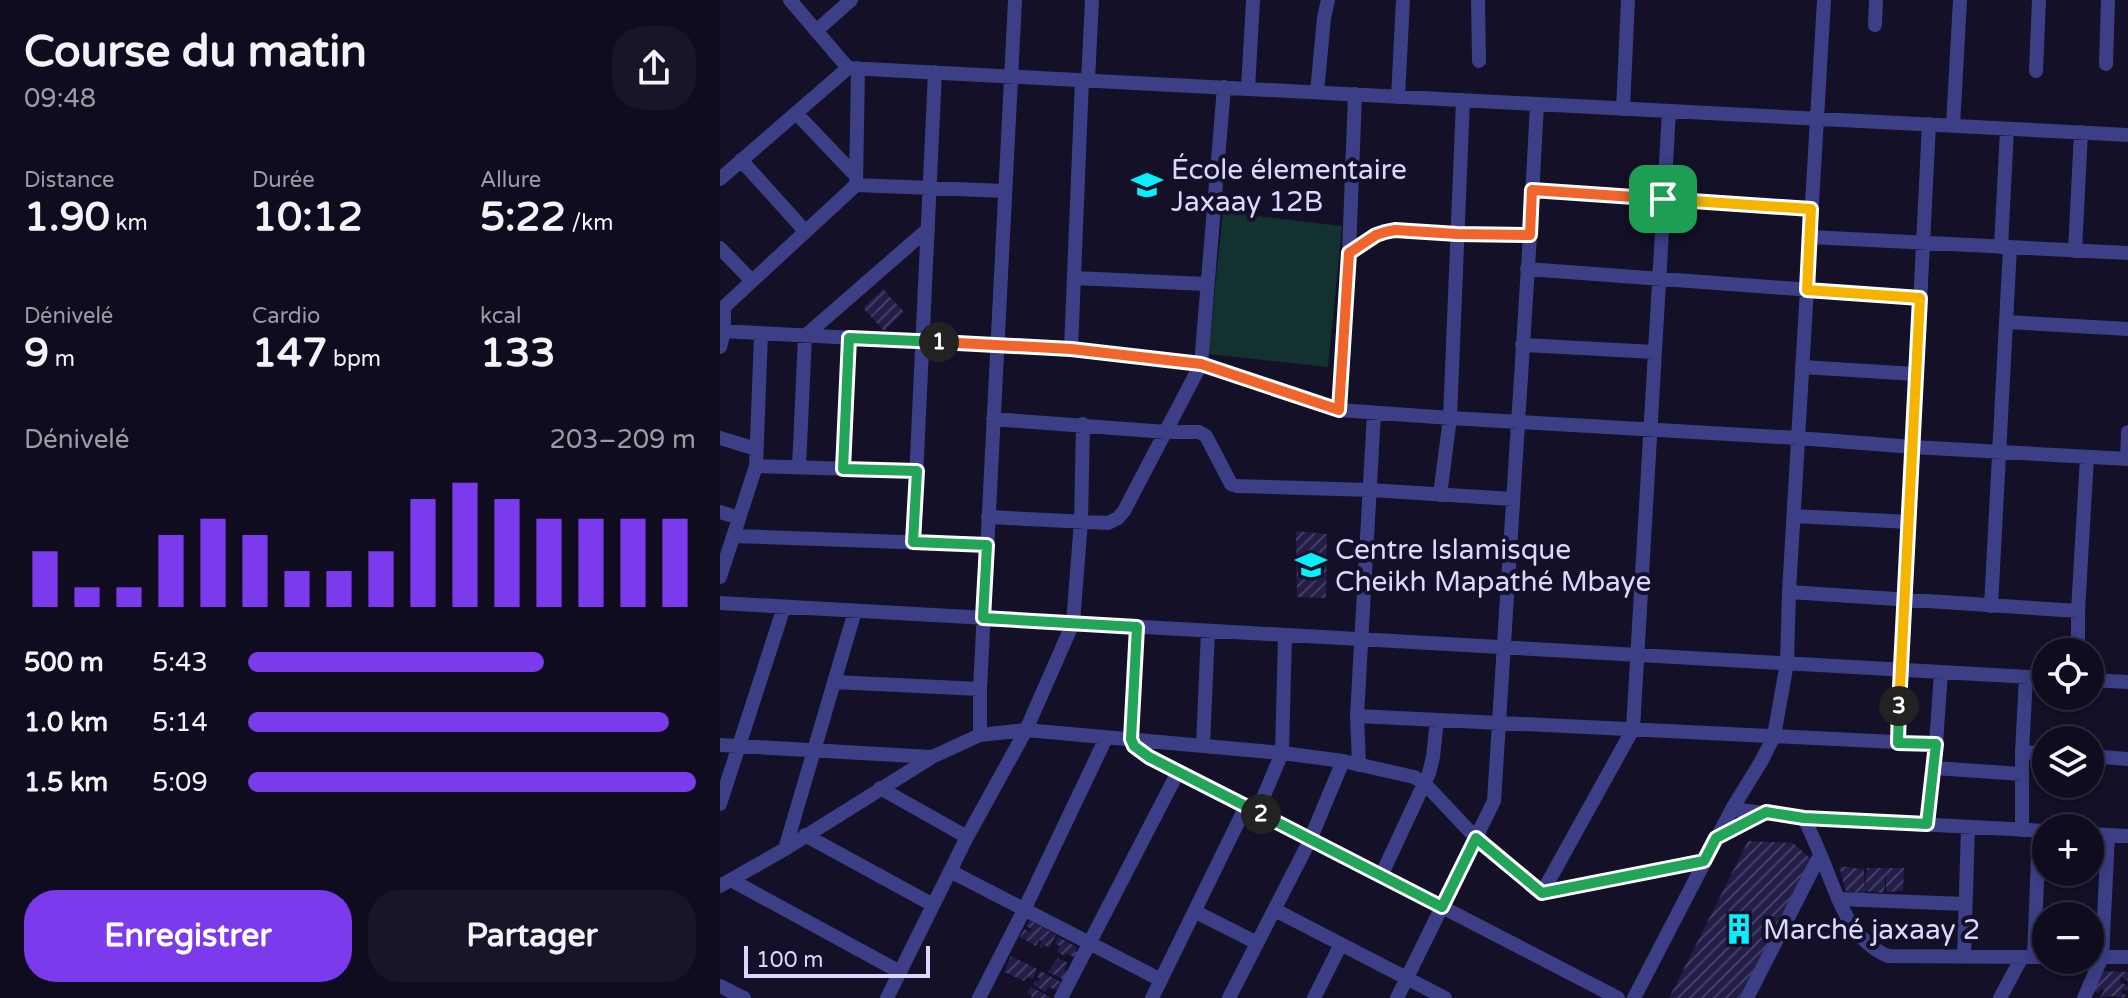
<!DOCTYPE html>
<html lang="fr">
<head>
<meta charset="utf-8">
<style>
  body { margin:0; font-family:"Varela Round",sans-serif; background:#171527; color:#f1f3f6; height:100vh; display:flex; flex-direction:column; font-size:30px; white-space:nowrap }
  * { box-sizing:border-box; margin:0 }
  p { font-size:26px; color:#9b9ba4 }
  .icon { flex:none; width:44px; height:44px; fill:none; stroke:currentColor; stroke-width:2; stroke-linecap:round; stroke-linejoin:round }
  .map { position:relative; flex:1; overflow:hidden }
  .panel { display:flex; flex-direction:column; background:#0e0c1e; width:720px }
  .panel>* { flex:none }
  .tools { position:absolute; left:1312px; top:638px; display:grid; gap:16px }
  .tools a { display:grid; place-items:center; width:72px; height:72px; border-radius:50%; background:#0e0c1e; box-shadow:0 4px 12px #0003,0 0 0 2px #2e2c3c; font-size:40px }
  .scale { position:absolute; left:24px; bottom:20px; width:186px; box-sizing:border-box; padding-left:8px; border:4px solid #dad8fe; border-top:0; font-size:22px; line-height:28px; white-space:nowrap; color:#dad8fe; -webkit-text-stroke:6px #131028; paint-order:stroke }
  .pin { position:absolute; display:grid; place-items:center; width:68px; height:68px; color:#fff; margin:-34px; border-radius:16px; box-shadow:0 4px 12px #0006 }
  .km { position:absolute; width:40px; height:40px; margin:-20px; border-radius:50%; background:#222; color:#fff; font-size:22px; line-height:40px; text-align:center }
  .round { display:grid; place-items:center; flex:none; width:84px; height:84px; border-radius:32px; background:#171527 }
  .overview { display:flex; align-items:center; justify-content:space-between; height:136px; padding:0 24px }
  h1 { font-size:44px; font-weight:700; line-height:60px }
  .stats { display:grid; grid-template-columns:repeat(3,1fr); gap:12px; height:136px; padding:8px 24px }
  .stats div { display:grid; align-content:center }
  .stats b { font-size:40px; font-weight:700 }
  .stats small { font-size:22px; font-weight:400 }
  .stats p { font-size:22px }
  .chart { height:224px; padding:16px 24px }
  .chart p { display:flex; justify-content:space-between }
  .chart svg { width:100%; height:144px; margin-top:8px; stroke:#7c3aed; stroke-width:6 }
  .action { display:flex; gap:16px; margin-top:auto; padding:16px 24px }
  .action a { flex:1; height:92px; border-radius:32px; background:#7c3aed; color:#fff; font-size:32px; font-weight:700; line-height:92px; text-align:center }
  .action a+a { background:#171527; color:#f1f3f6 }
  ul { padding:0 24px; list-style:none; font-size:26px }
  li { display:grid; grid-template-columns:128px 96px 1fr; align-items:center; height:60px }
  li i { height:20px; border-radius:10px; background:#7c3aed }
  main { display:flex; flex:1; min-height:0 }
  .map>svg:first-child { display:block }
</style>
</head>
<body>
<main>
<section class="panel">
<div class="overview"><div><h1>Course du matin</h1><p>09:48</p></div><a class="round"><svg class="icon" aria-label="share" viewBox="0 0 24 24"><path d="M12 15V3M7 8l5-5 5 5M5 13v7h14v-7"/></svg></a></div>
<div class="stats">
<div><p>Distance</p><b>1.90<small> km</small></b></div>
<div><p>Durée</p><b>10:12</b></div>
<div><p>Allure</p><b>5:22<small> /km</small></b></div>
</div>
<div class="stats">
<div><p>Dénivelé</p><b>9<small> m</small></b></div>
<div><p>Cardio</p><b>147<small> bpm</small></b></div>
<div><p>kcal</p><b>133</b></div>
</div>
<div class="chart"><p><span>Dénivelé</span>203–209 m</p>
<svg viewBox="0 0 160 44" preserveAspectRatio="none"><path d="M5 44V27M15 44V38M25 44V38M35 44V22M45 44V17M55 44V22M65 44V33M75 44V33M85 44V27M95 44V11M105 44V6M115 44V11M125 44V17M135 44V17M145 44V17M155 44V17"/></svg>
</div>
<ul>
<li><b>500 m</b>5:43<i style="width:66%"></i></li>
<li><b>1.0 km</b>5:14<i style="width:94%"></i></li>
<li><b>1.5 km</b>5:09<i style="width:100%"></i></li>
</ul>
<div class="action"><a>Enregistrer</a><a>Partager</a></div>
</section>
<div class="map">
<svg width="1408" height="998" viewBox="0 0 1408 998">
  <defs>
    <pattern id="building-hatch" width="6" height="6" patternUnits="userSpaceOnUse" patternTransform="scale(2)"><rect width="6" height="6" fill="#231d48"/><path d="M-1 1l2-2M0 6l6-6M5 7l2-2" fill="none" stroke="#423d63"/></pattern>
  </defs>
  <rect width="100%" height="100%" fill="#131028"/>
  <path fill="#13322f" d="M503,212L622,226L608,367L488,354Z"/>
  <path fill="url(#building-hatch)" d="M163,289L184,312L164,331L143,308Z
    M576,531L607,534L606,598L577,597Z
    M1028,841L1073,843L1091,859L1019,998H949Z
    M1119,866L1144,869L1145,891L1147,868H1184L1183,891L1166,892V871L1164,893L1145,891V894L1126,892Z
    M309,920L336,935L329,948L324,945L322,948L319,946L322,941L319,940L316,946L300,937L304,929L310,932L312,929L306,926Z
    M338,937L357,947L355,951L360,954L357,959L346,953L345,956L337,952L340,946L335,944Z
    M291,956L317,969L313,979L307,977L304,981L284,972Z
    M338,958L348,963L344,969L351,973L347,981L328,972Z
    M320,971L345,984L341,992L328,987L326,992L313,985L315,981L318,982L320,978L317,977Z
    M1381,971L1408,972V981L1401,977L1400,982L1408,986V991L1403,989L1401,992L1406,995L1404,998L1392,996L1380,998L1384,990L1382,988L1379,993L1371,991Z
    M311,987L332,998H311L312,996L307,993Z"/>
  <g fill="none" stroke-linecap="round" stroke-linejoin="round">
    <path stroke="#3c3e86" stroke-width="14" d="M70,0L128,68
      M758,0L759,61
      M1155,25L1156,0
      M96,31L131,0
      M1386,64L1388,0
      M1316,71L1319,0
      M368,80L372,0
      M528,89L533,0
      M597,92L604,18L608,0
      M678,97L683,0
      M903,109L908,0
      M76,113L136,176
      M1233,126L1240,0
      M21,160L85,231
      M0,179L128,68L1408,135
      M136,185L138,68
      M812,190L1091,209
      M1090,237L1408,253
      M1281,247L1287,129
      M0,248L32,281
      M1355,251L1361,132
      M629,253L656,235L665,232L675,230L737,234L810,235
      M807,269L1200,298
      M354,278L486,284
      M1286,322L1408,329
      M0,331L351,349L481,364L619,410L730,418L1078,438L1193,447L1408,459
      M802,345L935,352
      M0,347L4,332V307L136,185L285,191
      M351,349L362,80
      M1082,367L1196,374
      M619,410L629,253L635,94
      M273,419L446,432H479L486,436L511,484L517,486L650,490L793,499
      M0,438L36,449
      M1407,459L1408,432
      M36,466L197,471
      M79,467L85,336L208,229
      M123,469L129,338
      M720,495L730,418L743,100
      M0,512L19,518
      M1074,516L1189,522
      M268,517L388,523L398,518L404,511L481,364L504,87
      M13,536L267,545
      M193,542L215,72
      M0,577L36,466L41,334
      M1069,592L1358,611
      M0,603L1326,678
      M1271,606L1290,247
      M417,627L411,739L418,750L898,998
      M1358,652V611L1367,457
      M1370,680L1408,682
      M114,682L260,689
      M637,716L1216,744
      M260,735V689L295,0
      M1178,743L1209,124
      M0,745L212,757
      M483,745L488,631
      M1302,752L1326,753
      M1370,756L1408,759
      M639,765L637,716L654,413
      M1214,768L1302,774
      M160,788L247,837
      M0,804L64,607
      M1012,809L1084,818L1326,831
      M537,812L562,753L565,635
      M1084,818C1092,835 1100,853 1107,871C1120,904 1132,941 1168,956L1326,957
      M1207,824L1216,744L1221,672
      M1302,830V752L1306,677
      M1370,834L1408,836
      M85,835L213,905
      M997,838L1046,812
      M65,849L135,611
      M230,871L441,980
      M661,876L709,773L713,757L717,720
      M11,880L180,972
      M0,886L65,849L212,757L260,735L306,730L562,753L623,761L694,777L705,784L756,838L822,893
      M822,893L913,729L949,111
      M822,893L984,861
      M1118,899L1244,904
      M555,910L725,998
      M476,912L537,943
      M1244,957L1248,827
      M1314,957L1319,831
      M1370,957H1408
      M0,986L24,998
      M167,998L247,837L306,730L353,623L361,521L363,424
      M259,998L304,910L386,738
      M341,998L458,772
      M432,998L526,806
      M509,998L590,840L623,761
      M594,998L621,944
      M677,998L774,801L810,235L817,104
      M914,998L1012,809L1042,760L1054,736L1067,663L1069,592L1104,0
      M1027,998L1100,855
      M1280,998L1302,957
      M1364,998L1382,957L1388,835"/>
  </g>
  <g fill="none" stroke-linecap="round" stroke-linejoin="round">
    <defs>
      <path id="split-1" d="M219,342L351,349L481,364L619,410L629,253L656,235L665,232L675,230L737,234L810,235L812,190L943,199"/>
      <path id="split-2" d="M219,342L129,338L123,469L197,471L193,542L267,545L263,618L417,627L411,739L414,746L429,757L541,814"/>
      <path id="split-3" d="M541,814L722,907L756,838L822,893L984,861L996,838L1046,812L1084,818L1207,824L1216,744L1178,743L1179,706"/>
      <path id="split-4" d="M943,199L1091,209L1087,290L1200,298L1179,706"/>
    </defs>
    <use href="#split-1" stroke="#fff" stroke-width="16"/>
    <use href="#split-2" stroke="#fff" stroke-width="16"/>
    <use href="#split-3" stroke="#fff" stroke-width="16"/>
    <use href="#split-4" stroke="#fff" stroke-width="16"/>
    <use href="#split-1" stroke="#f0652b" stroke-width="10"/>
    <use href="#split-2" stroke="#22a559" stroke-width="10"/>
    <use href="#split-3" stroke="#22a559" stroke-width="10"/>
    <use href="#split-4" stroke="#f5b400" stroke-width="10"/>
  </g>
  <defs>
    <symbol id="school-bare" viewBox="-9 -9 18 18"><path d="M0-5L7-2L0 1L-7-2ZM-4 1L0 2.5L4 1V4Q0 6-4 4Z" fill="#07f0fb" stroke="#131028" stroke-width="2.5" paint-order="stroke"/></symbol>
    <symbol id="building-bare" viewBox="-9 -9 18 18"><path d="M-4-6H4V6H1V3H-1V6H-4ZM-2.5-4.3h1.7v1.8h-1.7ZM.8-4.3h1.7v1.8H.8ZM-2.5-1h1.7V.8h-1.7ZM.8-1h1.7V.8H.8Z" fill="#07f0fb" stroke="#131028" stroke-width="2.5" paint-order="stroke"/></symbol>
  </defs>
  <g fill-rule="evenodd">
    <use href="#school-bare" x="405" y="163" width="44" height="44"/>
    <use href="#school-bare" x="569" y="543" width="44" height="44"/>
    <use href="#building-bare" x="997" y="907" width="44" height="44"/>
  </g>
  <g text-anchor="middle" stroke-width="8" stroke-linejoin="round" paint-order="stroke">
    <g font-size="28" fill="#dad8fe" stroke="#131028" text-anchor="start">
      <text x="451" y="179">École élementaire<tspan x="451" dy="32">Jaxaay 12B</tspan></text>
      <text x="615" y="559">Centre Islamisque<tspan x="615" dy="32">Cheikh Mapathé Mbaye</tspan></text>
      <text x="1043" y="939">Marché jaxaay 2</text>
    </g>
  </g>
</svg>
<div class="tools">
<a><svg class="icon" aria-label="locate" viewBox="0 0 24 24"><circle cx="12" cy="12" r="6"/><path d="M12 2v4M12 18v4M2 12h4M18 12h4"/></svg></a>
<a><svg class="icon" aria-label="layers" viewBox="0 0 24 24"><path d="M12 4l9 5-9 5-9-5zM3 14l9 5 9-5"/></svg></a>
<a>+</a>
<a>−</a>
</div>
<div class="scale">100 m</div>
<div class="pin" style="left:943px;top:199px;background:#1e9e55"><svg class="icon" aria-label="arrive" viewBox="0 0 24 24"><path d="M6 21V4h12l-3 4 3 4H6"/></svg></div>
<b class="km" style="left:219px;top:342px">1</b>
<b class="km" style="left:541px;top:814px">2</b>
<b class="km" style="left:1179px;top:706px">3</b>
</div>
</main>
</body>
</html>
